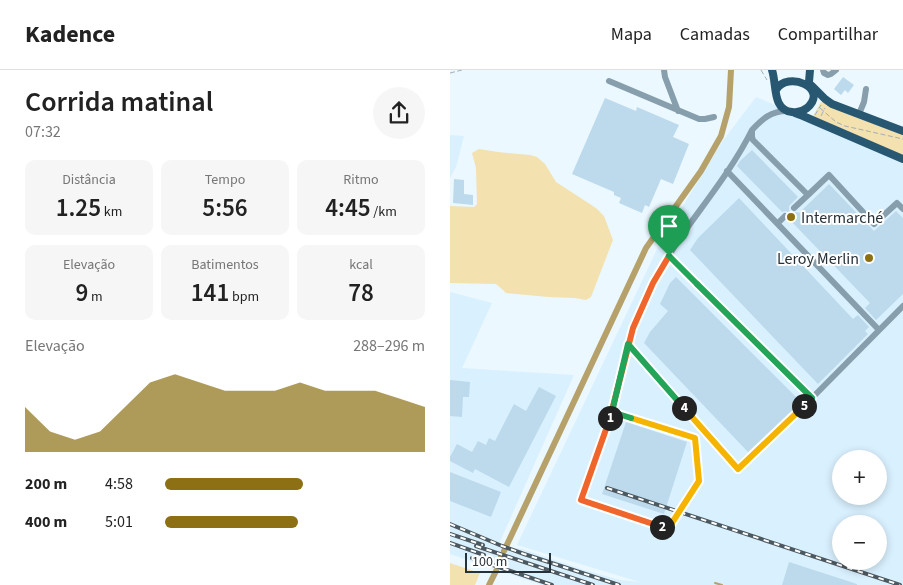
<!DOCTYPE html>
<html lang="pt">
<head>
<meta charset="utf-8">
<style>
  body { margin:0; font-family:"Source Sans 3",sans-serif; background:#f6f6f6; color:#222; height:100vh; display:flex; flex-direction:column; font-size:19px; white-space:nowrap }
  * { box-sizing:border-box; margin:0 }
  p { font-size:16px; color:#767676 }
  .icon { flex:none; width:28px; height:28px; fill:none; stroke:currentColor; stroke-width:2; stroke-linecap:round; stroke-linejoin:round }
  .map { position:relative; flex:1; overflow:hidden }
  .side { display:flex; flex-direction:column; background:#fff; width:450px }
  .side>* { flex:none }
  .controls { position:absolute; left:382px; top:380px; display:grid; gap:10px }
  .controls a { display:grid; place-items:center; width:55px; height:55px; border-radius:50%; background:#fff; box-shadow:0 2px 8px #0003; font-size:25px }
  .scale { position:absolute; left:15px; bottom:12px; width:86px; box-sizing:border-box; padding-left:5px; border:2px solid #263239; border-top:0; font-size:14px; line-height:18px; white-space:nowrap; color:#263239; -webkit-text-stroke:4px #fff; paint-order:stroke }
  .pin { position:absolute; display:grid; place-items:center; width:42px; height:42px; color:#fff; margin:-51px -21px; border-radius:50% 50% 50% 0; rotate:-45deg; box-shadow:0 0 5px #0007 }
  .pin .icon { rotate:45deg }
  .km { position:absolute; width:25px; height:25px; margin:-12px; border-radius:50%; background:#222; color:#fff; font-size:14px; line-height:25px; text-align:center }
  .round { display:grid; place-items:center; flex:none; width:52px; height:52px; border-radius:26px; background:#f6f6f6 }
  .head { display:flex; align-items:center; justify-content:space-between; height:85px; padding:0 25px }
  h1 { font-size:28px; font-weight:600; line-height:38px }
  .figures { display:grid; grid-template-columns:repeat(3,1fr); gap:8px; height:85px; padding:5px 25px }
  .figures div { display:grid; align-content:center; border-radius:10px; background:#f6f6f6; text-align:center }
  .figures b { font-size:25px; font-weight:600 }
  .figures small { font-size:14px; font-weight:400 }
  .figures p { font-size:14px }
  .chart { height:140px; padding:10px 25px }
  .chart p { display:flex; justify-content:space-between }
  .chart svg { width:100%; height:90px; margin-top:5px; fill:#8d7013; opacity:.7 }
  ul { padding:0 25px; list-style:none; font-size:16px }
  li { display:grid; grid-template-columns:80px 60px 1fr; align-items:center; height:38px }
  li i { height:12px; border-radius:6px; background:#8d7013 }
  header { display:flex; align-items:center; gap:30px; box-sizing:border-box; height:70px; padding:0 25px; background:#fff; border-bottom:1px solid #e0e0e0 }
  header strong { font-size:24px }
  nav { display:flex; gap:28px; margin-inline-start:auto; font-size:18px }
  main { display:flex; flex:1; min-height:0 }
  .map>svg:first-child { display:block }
</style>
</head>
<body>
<header>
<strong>Kadence</strong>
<nav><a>Mapa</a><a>Camadas</a><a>Compartilhar</a></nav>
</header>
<main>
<section class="side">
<div class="head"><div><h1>Corrida matinal</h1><p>07:32</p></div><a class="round"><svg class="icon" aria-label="share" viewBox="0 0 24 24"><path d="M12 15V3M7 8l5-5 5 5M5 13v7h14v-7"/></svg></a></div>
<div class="figures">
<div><p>Distância</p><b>1.25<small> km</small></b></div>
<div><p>Tempo</p><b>5:56</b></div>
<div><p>Ritmo</p><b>4:45<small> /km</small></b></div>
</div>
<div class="figures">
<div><p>Elevação</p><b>9<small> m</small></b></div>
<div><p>Batimentos</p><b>141<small> bpm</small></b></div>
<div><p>kcal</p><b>78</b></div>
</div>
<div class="chart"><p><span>Elevação</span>288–296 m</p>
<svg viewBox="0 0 160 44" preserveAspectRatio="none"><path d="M0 44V22L10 34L20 38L30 34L40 22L50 10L60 6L70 10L80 14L90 14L100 14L110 10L120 14L130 14L140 14L150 18L160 22V44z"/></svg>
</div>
<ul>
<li><b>200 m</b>4:58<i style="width:53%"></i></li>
<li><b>400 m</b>5:01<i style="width:51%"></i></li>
</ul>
</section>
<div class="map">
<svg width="453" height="515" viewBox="0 0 453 515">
  <rect width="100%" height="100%" fill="#ebf8ff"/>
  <path fill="#d9f0fe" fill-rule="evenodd" d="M306,27L453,91V515H92L0,484V222L42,233L12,298L124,305L48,476L72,479L134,500L170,510L190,512L67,475L209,175L272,72ZM391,389H429V426H391ZM391,454H429V491H391Z
    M0,65L14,66L6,97L0,108Z"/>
  <path fill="#f3e1af" d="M371,32L453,64V85L363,46Z
    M29,79L48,82L80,85L87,87L95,94L106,112L146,138L154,146L163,170L141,227L136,230L125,228L98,227L56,223L53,220L46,214L0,213V136L24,137L27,134L26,98L22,83Z
    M0,493L30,503L25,515H0Z"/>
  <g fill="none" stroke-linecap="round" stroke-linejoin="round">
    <path stroke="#b6a16a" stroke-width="2" d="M265,513L272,515"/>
    <path stroke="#b6a16a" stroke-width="6" d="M54,481L196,178L251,101L271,66L279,37L281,0
      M51,489V487
      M48,495L49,493
      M39,515L46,501"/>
  </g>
  <path fill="#bcdaec" d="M393,7L404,15L398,23L395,20L391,25L384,19Z
    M155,28L186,41L187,37L229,55L223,67L239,74L223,114L211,109L199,137L195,135L192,143L169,133L171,128L164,125V122L122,104Z
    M302,80L348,127L339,136V140L342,143L347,142L349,143L379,114L424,161L446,141L453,148V224L426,250L415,238L420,233L339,149L340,145L339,143L336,141L332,142L287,96L290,91Z
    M4,109L14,110V124L23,125V135L3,133Z
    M289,128L403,249L408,245L419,257L415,261L418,264L368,314L240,180L248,168Z
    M226,207L351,332L298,382L194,273L200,262L218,241L210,234L220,213Z
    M0,310L20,312L19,327H13L12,347L0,346Z
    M89,317L106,326L59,417L25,399L23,403L0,391V387L7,374L22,382L28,371L36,375L39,368L45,371L64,334L76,341Z
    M176,352L237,372L214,444L152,424Z
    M0,402L51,422L41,447L0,431Z
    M339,492L407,514V515H332Z"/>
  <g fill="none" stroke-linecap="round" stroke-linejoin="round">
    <path stroke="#a2afb6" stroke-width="1" stroke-dasharray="5 2.5" stroke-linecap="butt" d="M311,0L317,10
      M0,3L12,0
      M370,38L386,52L395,56L453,69
      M365,45L371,35
      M371,46L375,38"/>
    <path stroke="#879fad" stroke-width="6" d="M214,0L215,7L228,41
      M373,0L374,3L378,5L381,4L386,0
      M159,11L249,49H255L264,47
      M337,41C321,41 312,49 302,60V67L303,70L358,125L379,105L424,154L447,133L453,139
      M409,44L414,32L416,19
      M302,60C283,98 256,131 232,165C209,199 190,236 178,274L288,399L362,328L453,236
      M277,101L429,260
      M344,138L358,125
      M328,153L335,146
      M219,187L362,328
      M162,342L245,369L249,411L217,459L131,430L162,342L178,274"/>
    <path stroke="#285871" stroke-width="8" d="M322,0C327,15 322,40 342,42C347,43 353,41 357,38C380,18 337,0 326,20
      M359,12L360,0
      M362,16L375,29L382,34L453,61
      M345,43L353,46L453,89"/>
    <defs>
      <path id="rail" d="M157,418L450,515
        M0,454L52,476L74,484L169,515
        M0,464L33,475
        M0,473L34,485
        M26,476L143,515
        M22,488L102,515"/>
    </defs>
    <use href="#rail" stroke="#4d5960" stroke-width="4"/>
    <use href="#rail" stroke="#fff" stroke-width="2" stroke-dasharray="5.5" stroke-linecap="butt"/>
  </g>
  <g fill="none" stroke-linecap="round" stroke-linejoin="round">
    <defs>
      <path id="split-1" d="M160,348L183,258L203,213L219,186"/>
      <path id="split-2" d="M160,348L131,430L212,457"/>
      <path id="split-3" d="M181,348L245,368L249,411L218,459L212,457"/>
      <path id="split-4" d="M181,348L162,342L178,274L234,338"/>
      <path id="split-5" d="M234,338L288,399L354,336"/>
      <path id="split-6" d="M247,214L362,328L354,336"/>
      <path id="split-7" d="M219,186L247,214"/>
    </defs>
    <use href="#split-1" stroke="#fff" stroke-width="10"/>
    <use href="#split-2" stroke="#fff" stroke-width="10"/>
    <use href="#split-3" stroke="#fff" stroke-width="10"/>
    <use href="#split-4" stroke="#fff" stroke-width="10"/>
    <use href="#split-5" stroke="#fff" stroke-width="10"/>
    <use href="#split-6" stroke="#fff" stroke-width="10"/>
    <use href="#split-7" stroke="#fff" stroke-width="10"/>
    <use href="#split-1" stroke="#f0652b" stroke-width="6"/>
    <use href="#split-2" stroke="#f0652b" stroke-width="6"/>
    <use href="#split-3" stroke="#f5b400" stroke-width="6"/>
    <use href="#split-4" stroke="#22a559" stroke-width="6"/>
    <use href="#split-5" stroke="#f5b400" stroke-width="6"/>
    <use href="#split-6" stroke="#22a559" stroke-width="6"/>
    <use href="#split-7" stroke="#22a559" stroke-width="6"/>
  </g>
  <g fill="#8d7013" stroke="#fff" stroke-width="2">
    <circle cx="341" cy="147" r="5"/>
    <circle cx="419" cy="188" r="5"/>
  </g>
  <g text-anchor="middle" stroke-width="4" stroke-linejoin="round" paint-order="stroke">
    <g font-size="16" fill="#263239" stroke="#fff" text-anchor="start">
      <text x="351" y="153">Intermarché</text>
      <text x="409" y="194" text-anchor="end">Leroy Merlin</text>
    </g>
  </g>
</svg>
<div class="controls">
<a>+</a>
<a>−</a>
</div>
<div class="scale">100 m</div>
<div class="pin" style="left:219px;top:186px;background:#1e9e55"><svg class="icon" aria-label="arrive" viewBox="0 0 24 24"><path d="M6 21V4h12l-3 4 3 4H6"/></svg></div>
<b class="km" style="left:160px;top:348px">1</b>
<b class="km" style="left:212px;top:457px">2</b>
<b class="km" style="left:234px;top:338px">4</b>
<b class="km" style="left:354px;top:336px">5</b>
</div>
</main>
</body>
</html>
